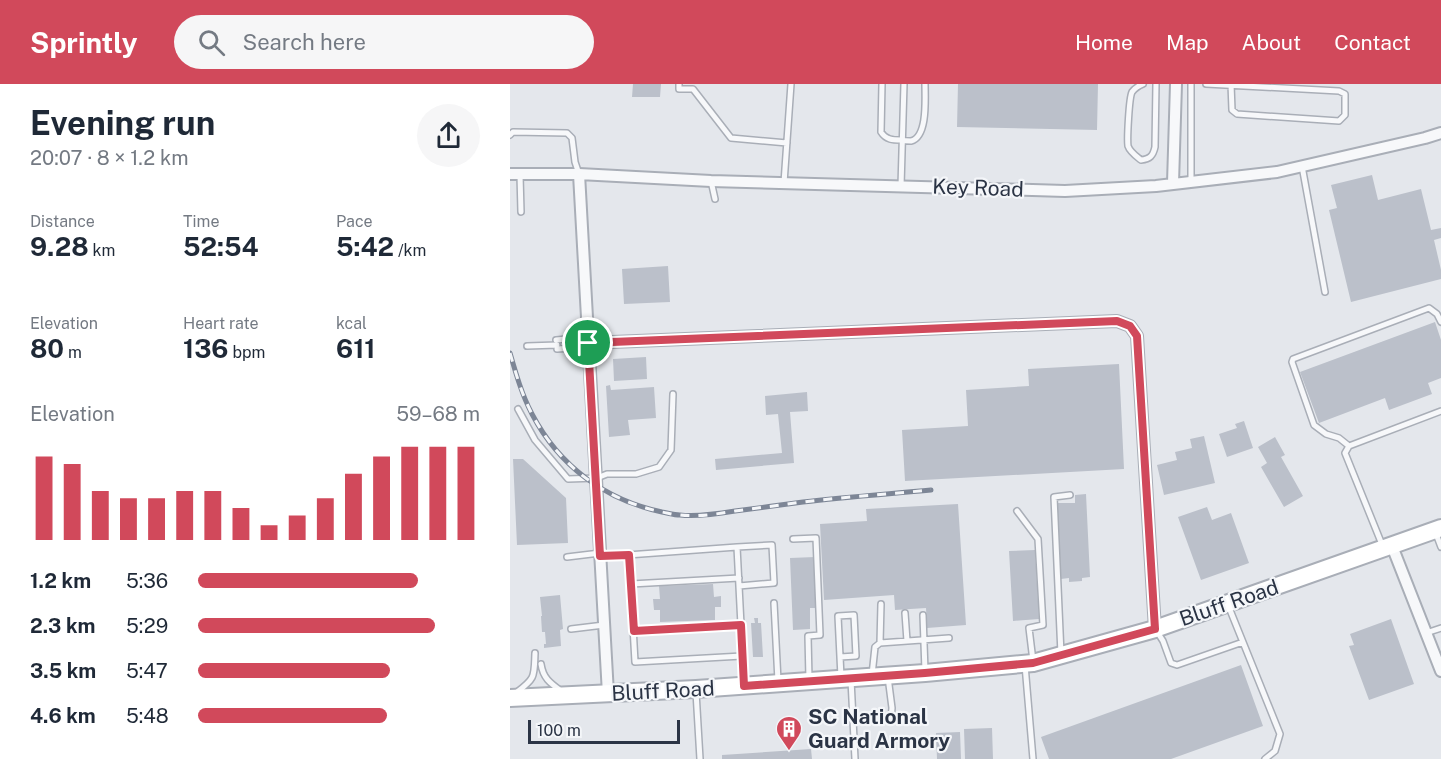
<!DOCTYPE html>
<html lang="en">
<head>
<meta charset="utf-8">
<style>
  body { margin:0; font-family:"Public Sans",sans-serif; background:#f6f6f7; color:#1f2937; height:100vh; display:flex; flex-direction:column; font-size:22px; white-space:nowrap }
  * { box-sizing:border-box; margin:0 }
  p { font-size:20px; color:#747a83 }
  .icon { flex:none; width:33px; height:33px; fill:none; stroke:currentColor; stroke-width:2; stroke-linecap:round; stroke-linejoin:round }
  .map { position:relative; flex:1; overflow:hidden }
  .drawer { display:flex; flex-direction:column; background:#fff; width:510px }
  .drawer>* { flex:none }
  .scale { position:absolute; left:18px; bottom:15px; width:152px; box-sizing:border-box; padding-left:6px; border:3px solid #2b3445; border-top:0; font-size:16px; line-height:21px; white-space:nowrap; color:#2b3445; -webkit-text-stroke:4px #f4f6f9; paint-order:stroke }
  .pin { position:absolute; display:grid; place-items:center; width:51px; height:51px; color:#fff; margin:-26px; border:3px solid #fff; border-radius:50%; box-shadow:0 2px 6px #0007 }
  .round { display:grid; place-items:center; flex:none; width:63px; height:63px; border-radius:32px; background:#f6f6f7 }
  .head { display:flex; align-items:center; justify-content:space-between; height:102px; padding:0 30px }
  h1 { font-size:33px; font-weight:700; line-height:45px }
  .figures { display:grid; grid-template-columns:repeat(3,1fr); gap:9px; height:102px; padding:6px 30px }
  .figures div { display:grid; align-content:center }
  .figures b { font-size:26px; font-weight:700 }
  .figures small { font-size:16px; font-weight:400 }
  .figures p { font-size:16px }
  .chart { height:168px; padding:12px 30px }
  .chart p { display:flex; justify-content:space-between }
  .chart svg { width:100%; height:108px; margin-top:6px; stroke:#d1495b; stroke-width:6 }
  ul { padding:0 30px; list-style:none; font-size:20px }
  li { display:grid; grid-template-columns:96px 72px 1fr; align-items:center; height:45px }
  li i { height:15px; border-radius:8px; background:#d1495b }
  header { display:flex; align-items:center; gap:36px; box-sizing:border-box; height:84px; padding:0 30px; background:#d1495b; color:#fff }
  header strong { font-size:28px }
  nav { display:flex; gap:33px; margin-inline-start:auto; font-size:21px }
  .search { width:420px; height:54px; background:#f6f6f7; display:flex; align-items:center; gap:15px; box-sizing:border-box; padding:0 21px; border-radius:33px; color:#747a83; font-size:22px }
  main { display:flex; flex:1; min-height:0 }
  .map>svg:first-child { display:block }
</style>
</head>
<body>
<header>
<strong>Sprintly</strong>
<div class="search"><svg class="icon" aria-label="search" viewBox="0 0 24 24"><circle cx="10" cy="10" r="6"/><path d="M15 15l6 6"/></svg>Search here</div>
<nav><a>Home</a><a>Map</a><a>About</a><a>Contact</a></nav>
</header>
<main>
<section class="drawer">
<div class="head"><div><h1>Evening run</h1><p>20:07 · 8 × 1.2 km</p></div><a class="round"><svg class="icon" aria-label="share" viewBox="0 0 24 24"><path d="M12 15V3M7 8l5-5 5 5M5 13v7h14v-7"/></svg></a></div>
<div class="figures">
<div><p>Distance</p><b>9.28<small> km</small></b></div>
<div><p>Time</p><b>52:54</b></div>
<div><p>Pace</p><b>5:42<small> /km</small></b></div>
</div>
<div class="figures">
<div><p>Elevation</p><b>80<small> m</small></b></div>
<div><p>Heart rate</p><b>136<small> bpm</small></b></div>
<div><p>kcal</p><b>611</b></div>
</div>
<div class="chart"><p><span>Elevation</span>59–68 m</p>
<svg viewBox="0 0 160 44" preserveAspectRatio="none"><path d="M5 44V10M15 44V13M25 44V24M35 44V27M45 44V27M55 44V24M65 44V24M75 44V31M85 44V38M95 44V34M105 44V27M115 44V17M125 44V10M135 44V6M145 44V6M155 44V6"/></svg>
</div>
<ul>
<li><b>1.2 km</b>5:36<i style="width:78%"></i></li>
<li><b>2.3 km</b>5:29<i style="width:84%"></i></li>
<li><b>3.5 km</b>5:47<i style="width:68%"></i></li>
<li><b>4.6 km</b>5:48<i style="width:67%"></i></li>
</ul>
</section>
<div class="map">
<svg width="931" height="675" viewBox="0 0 931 675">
  <rect width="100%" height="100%" fill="#e4e7ec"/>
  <path fill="#bbc0ca" d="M123,0H151L150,13H122Z
    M448,0H588L587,46L447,43Z
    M862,91L868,116L911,105L921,146L931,144V154L924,156L931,186V195L841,218L819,126L827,124L821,101Z
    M158,182L160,218L114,220L112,185Z
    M925,238L931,256V294L918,299L922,310L879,326L875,314L809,339L790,288Z
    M136,273L137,295L104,297L103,275Z
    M609,280L614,385L395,397L392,346L458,342L456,306L519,302L518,285Z
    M100,301L101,306L144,303L146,334L118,336L120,351L99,353L96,302Z
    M297,308L298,327L280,328L284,379L206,386L205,375L272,369L268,330L256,331L255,312Z
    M734,337L743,364L717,373L709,350L727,344L725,340Z
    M694,352L705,399L654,411L647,381L667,376L665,368L682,364L680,355Z
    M765,353L775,371L771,373L793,412L774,423L751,383L757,379L748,363Z
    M3,375H13L56,414L58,459L7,461Z
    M576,410L580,493L572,494V497L559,498V494L551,495L547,419H565V411Z
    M448,420L456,541L417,544L416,524L385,526L384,511L314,516L310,440L357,437L356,425Z
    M697,423L702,436L721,429L739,479L691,496L668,433Z
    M525,466L529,535L503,537L499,467Z
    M305,473L306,524H300V545L283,546L280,474Z
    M203,500L204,513L211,512V523H205V536L150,538V526H144L143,515H150L149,502Z
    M50,511L53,545L50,546L51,562L34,564V560H36L35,548H32L31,532H32L30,513Z
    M244,534H248V539H251L253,573H243L241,539H245Z
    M881,535L904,600L859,616L839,562L844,561L840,550Z
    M731,581L753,642L661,675H539L531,653Z
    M482,644L483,675H455L454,645Z
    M450,648L451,675H427L426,649Z
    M301,665L302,675H212V671Z"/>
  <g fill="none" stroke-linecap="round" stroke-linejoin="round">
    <defs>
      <path id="service" d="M169,0V5H183L221,54L277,59
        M372,0L371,48C376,56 383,56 391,56C395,57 398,57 401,57C418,53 415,14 415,0
        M633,0C628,2 625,4 622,8C619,14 617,55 618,62C620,68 626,72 631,76C640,75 643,72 645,63L646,0
        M696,0L829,7L835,10V31L829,37L727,30L722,26L721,0
        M0,51L3,48L57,49L62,54L65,78L69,90
        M792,82L815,208
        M10,91L11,128
        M201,97L205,115
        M681,97V0
        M274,99L281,0
        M391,102L394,0
        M46,256L78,253
        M17,262L47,261
        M47,265L78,263
        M8,325L25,356L58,395L87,394L97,390H126L149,383L161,366L163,310
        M839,362L829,354L816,350L804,341L782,278L783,275L919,224L927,230L931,238
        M507,427L528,455L533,541L519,544L523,577
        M925,447L931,463
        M283,455L306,454L310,551L298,552L299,595
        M227,463L262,461L264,499L229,502
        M873,463L835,369L839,362L931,327
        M119,471L125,578L232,572
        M57,473L90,469
        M90,473L227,463L234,600
        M121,500L229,494
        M264,519L268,597
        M718,521L770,650L765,667L755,675
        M395,529L397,557
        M413,531L415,587
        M61,545L94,541
        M646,546L653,557L661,579L667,581L733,558
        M124,547L231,541
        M916,549L931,544
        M370,559L439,554
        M551,570L544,413L560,411
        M330,573L346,572L344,531L328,532L331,593
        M31,580C33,594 40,599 51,607
        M515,581L523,675
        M362,591L365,563L370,559L371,520
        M378,593L382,624L381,635
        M341,596L345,675
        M7,608C26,594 24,592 25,569
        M186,608L190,675"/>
      <path id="minor" d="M0,90H69L201,97L555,107L646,102L767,88L915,54L931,49
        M69,90L98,610
        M663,99L666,0
        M78,259L607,237L620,242L627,252L645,545
        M882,462L931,587"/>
      <path id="secondary" d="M0,614L186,605L415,589L523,579L645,545L931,444"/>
    </defs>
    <use href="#service" stroke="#a9aeb7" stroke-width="8"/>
    <use href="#minor" stroke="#a9aeb7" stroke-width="14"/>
    <use href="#secondary" stroke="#a9aeb7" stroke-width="20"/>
    <use href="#service" stroke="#f7f8fa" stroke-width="5"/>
    <use href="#minor" stroke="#f7f8fa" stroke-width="10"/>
    <use href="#secondary" stroke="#fff" stroke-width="16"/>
    <defs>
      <path id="rail" d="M0,269C6,290 12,311 22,330C49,382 95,416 152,428C158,429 164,431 170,431C188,433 207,430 225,427C248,424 270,421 293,418C335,413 378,410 421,406"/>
    </defs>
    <use href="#rail" stroke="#7d8696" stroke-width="5"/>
    <use href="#rail" stroke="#f4f6f9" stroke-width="3" stroke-dasharray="9" stroke-linecap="butt"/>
  </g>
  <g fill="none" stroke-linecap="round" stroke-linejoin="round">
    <defs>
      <path id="route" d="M607,237L620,242L627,252L645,545L523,579L415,589L234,602L231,541L124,547L119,471L90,472L78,259Z"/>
    </defs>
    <use href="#route" stroke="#fff" stroke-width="12"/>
    <use href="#route" stroke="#d1495b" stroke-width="8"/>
  </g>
  <defs>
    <symbol id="building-pin" viewBox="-11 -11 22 30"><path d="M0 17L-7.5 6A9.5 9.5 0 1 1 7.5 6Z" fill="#d1495b" stroke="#f4f6f9"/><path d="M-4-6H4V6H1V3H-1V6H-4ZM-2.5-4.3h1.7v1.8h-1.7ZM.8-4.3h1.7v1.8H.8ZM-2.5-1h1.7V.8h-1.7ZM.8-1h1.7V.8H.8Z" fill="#fff"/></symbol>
  </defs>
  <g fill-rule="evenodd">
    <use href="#building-pin" x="264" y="630" width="30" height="40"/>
  </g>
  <g text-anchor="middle" stroke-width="4.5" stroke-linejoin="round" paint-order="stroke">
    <g font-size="21" fill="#2b3445" stroke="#f4f6f9">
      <text transform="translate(468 104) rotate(2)" y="7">Key Road</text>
      <text transform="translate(719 519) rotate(-19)" y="7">Bluff Road</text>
      <text transform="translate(153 607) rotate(-3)" y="7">Bluff Road</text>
    </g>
    <g font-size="21" font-weight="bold" fill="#2b3445" stroke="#f4f6f9" text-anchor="start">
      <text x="298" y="640">SC National<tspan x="298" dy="24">Guard Armory</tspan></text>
    </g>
  </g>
</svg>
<div class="scale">100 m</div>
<div class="pin" style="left:78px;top:259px;background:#1e9e55"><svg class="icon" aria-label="arrive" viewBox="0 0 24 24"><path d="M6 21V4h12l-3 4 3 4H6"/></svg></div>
</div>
</main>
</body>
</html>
